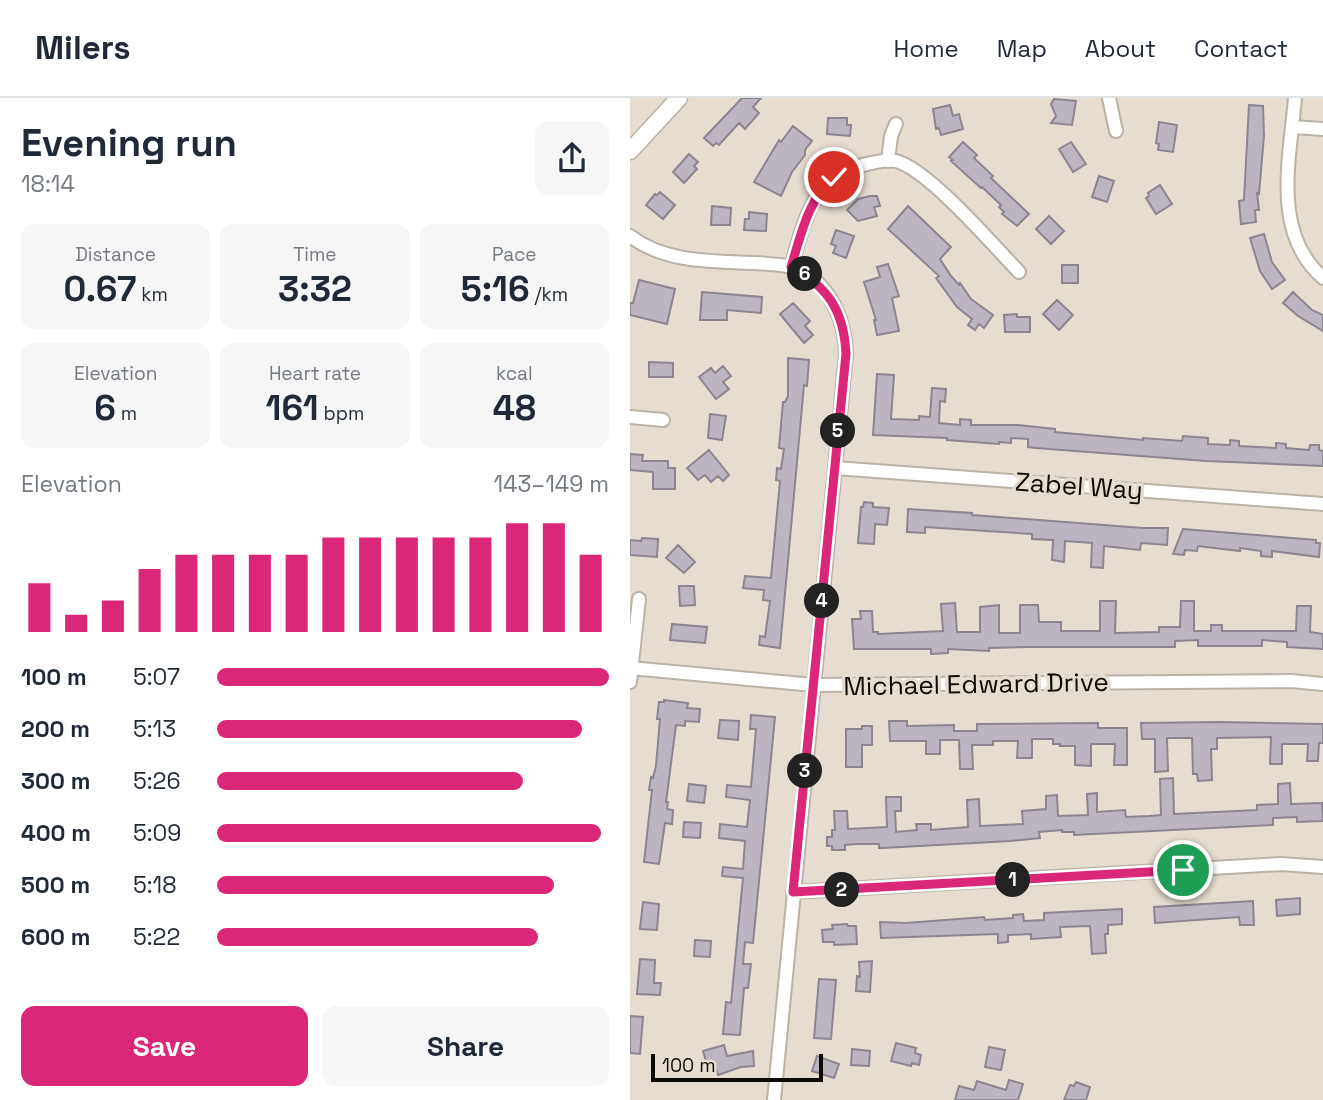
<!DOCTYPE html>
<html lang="en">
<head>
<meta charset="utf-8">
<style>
  body { margin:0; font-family:"Space Grotesk",sans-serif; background:#f6f6f7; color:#1f2937; height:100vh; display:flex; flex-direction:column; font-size:26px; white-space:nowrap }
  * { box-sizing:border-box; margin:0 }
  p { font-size:23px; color:#747a83 }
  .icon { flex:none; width:38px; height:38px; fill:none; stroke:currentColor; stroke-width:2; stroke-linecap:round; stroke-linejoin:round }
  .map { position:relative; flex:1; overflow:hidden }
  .drawer { display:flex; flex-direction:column; background:#fff; width:630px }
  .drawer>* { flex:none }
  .scale { position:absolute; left:21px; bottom:18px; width:172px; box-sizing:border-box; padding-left:7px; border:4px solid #0e0b07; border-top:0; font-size:19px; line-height:24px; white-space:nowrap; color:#0e0b07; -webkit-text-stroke:5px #e6ddd0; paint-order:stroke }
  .pin { position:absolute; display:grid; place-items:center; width:60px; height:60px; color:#fff; margin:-30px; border:4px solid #fff; border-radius:50%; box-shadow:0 2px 7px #0007 }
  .km { position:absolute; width:35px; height:35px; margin:-18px; border-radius:50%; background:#222; color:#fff; font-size:19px; line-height:35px; text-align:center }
  .round { display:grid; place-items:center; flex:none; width:74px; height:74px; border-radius:14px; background:#f6f6f7 }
  .headline { display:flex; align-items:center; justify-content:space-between; height:119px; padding:0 21px }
  h1 { font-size:38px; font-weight:700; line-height:52px }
  .metrics { display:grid; grid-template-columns:repeat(3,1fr); gap:10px; height:119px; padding:7px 21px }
  .metrics div { display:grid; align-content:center; border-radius:14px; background:#f6f6f7; text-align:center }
  .metrics b { font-size:35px; font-weight:700 }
  .metrics small { font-size:19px; font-weight:400 }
  .metrics p { font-size:19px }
  .chart { height:196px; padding:14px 21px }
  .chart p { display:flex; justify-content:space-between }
  .chart svg { width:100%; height:126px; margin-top:7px; stroke:#db2777; stroke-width:6 }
  .button { display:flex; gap:14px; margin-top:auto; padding:14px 21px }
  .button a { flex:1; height:80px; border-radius:14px; background:#db2777; color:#fff; font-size:28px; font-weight:700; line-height:80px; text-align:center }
  .button a+a { background:#f6f6f7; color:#1f2937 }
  ul { padding:0 21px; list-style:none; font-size:23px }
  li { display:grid; grid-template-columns:112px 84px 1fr; align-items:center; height:52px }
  li i { height:18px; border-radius:9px; background:#db2777 }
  header { display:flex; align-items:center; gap:42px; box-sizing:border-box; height:98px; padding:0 35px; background:#fff; border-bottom:2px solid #e0e1e3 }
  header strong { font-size:33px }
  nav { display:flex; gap:38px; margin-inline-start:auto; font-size:24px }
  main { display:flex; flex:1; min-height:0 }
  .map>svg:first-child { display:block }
</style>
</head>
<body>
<header>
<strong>Milers</strong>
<nav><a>Home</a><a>Map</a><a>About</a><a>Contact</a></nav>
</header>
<main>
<section class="drawer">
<div class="headline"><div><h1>Evening run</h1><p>18:14</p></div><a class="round"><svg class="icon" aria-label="share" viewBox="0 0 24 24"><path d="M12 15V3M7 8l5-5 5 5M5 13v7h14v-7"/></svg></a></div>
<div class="metrics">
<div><p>Distance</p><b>0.67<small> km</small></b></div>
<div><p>Time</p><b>3:32</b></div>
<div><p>Pace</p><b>5:16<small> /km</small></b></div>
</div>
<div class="metrics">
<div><p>Elevation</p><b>6<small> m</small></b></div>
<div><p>Heart rate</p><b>161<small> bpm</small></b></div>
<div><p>kcal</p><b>48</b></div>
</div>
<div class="chart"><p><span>Elevation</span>143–149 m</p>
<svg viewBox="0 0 160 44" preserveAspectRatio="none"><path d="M5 44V27M15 44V38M25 44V33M35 44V22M45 44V17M55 44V17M65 44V17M75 44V17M85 44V11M95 44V11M105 44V11M115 44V11M125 44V11M135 44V6M145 44V6M155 44V17"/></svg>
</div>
<ul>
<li><b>100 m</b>5:07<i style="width:100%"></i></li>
<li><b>200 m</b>5:13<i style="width:93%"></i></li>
<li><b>300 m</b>5:26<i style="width:78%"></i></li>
<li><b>400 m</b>5:09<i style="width:98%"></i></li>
<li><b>500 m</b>5:18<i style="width:86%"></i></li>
<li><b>600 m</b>5:22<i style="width:82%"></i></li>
</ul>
<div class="button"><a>Save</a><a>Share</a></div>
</section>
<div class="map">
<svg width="693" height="1002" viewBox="0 0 693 1002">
  <rect width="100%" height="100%" fill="#e6ddd0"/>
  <path fill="#bdb4c1" stroke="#8c8490" stroke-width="2" d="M112,0H131L123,9L129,15L115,31L109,25L89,47L86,45L83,48L74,40Z
    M424,1L446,3L442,27L421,25L426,18L421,6Z
    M320,7L323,18L329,16L333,31L311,37L309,30L306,31L303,11Z
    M619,7L633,8L634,38L629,96L627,95L629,112H625L626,124L611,126L609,103L614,102Z
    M198,20H217V27H221L220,38L197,36Z
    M529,24L547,27L543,54L528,52L529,46L526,45Z
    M163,28L182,43L175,52V57L162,74L151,98L124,84L149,42L151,44Z
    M333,44L347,57L344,60L363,78L361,80L399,116L387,128L372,116L374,114L369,109L371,107L352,89L351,90L321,63L323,62L319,59Z
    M441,44L456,66L443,74L429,51Z
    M59,56L68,64L64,68L67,71L54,85L43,74Z
    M469,78L484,83L477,104L462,99Z
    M530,87L542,106L526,116L516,100L519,98L518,95Z
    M30,94L45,107L33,121L16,107L25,96L27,97Z
    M240,98H247L250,108L244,109L247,118L228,123L217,112L228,101Z
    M82,108L101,110L100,127H81Z
    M278,108L321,149L310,161L321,178L329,187L330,185L341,201L363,217L354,230L349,226L345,232L338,227L342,221L327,209L306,180L309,178L258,131Z
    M119,114L137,116L136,133L114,132L115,121H119Z
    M419,118L434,133L421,146L406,131Z
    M206,132L224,138L216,160L203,155L206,148L201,146Z
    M634,136L642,164L655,182L642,191L630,173L620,140Z
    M258,166L269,198L262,200L269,233L247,237L244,222H246L234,184L250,179L247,169Z
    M432,167H448V185H432Z
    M9,182L45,191L37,226L0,217V205H3Z
    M72,194L132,199L131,215L97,212V222H70Z
    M663,194L682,212L693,217V233L668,218L653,205Z
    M427,202L443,217L429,232L413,216Z
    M163,205L180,223L175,228L183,237L174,245L150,216Z
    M387,216V219H400V234H375L374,217Z
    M158,260L179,262L177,288L174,287L150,550L129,547L130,538L135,539L140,503L133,502L134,492L113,490L115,478L141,480L150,383L146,382L147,370L151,371L154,351L149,350L153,304H155L158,298Z
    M19,264L43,265V279H19Z
    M93,268L101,278L93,284L99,291L86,301L69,279L81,270L85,275Z
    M247,276L264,277L261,321L289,322V318L300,319L302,290L316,291L315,304L310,303L309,325L330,327V321L341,322V327H388L425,331V334L513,342V340L552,343L553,338L578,340V346L600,347V342L609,343V348L646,350V345L656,346V350L679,352L680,347H689V352L693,353V368L576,363L406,350L398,349V341L381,340V345L369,344V346L317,342V340L243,337Z
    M80,316L96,318L92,342L78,340Z
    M79,352L99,377L93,383L88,378L81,384L75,377L68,382L57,370Z
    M0,356L13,357L12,363H38V370H45V391H23V374L0,372Z
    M234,404L243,405V409L259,410L257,427L245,426L244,446L228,445L231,409H233Z
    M278,411L342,415V417L513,430H538L537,447L511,445L510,452L474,448L473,470L461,469L462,445L435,443L434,464L422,462L423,442L402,441V436L295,429V435L277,434Z
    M553,431L686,442V445H690L689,459L642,453V459L631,458V453L610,450V453L568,448L567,453L555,452L554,457L543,456Z
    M12,440L28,441L27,459L0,457V442L11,443Z
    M48,447L65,464L54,475L36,460Z
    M49,488H64L65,507L50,508Z
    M470,503H486L485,535L529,534V529H550L551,503H564V533H581V527H592V533H666L667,508H681L680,534L693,536V551L657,549V544L632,542V548H568V542L545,543V549H400L359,550V553L318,551V555L301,556V551H224L222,521H231L230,513H242L243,534H248V536L313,533L311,506L325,505L327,534H350V509L369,507V535H390V507H408L409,524H431V533H470Z
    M42,526L77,529L75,545L40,542Z
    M34,602L58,605L57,610L70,611L69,624L55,623V628L46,627L36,704H38L37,711L43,712L42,726L35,725L29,766L14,764L22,692H19L21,679L23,680L26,668L30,621H27L29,604H34Z
    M121,617L145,619L123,845L115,844L113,866H121L118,890H114L110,937L93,936L96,904L101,905L113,780L92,778L93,769L113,771L115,743L89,740L90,726L117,729L120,702L96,699L97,687L121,689L126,631H120Z
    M90,622L109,623L108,642L88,640Z
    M259,623H277V628L324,627V633H347V626L468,625V630H497V667H484L485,646H461V668L445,667V648H430V646H423V641H402V660H387L388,643H363V647H342L343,671H330L329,642H310V656H296V643H260Z
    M588,624L693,626V645H689L688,663H677L678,646H652V666H640L641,639L587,640V651H581L582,682L568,683L567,676H563L562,640H537L538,673L525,674V641H512L511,625Z
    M232,628H242V647H232V669H216V631H232Z
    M543,680L544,716L627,712V707L648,706V686L660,685L661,706L692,705L693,723L667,724V719L643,720V727L444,737V734H432V732L409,734L410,740L380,743L253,750H249V746H226L215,747V752H202V748H197V739H202V732H205L204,713H217L218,731L257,729L256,699H271V713H265L266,734L287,732L286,726H301V732L338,729L337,702L349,701L350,728L393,726L392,713L416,711V698L427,697L428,718L458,717L457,696L467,695V714L495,712L496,719L519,718L531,717L530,681Z
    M59,686L76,688L74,705L57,703Z
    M54,724L71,725L70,740L53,739Z
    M670,800V816L647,818L646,802Z
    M623,803L624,827H610L609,819L525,825L524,809Z
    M13,804L29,806L27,832L10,831Z
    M492,811V826L478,827V836H475L476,855L462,856L460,828L430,829L431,839L401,841V836L378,837V844L368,845V836L251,840L250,824L276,825L354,819L355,822L383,820V817L393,816L394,823L414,822V815Z
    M217,826L218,828H226L227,846L204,847V844H193L192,832L203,831L202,827Z
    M65,842L81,843L80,859L64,858Z
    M10,861L25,862L24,885H31L30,897L7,896Z
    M242,863L240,894L226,893L227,878L230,879L229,864Z
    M189,881L206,882L201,941L184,940Z
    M0,918L13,919L10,956L0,955Z
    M266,945L286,950L285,955L291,957L289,967L282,965L281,968L261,963Z
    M94,947L97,958L123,953L124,968L111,969L88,977L84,965L77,967L73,953Z
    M359,949L375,952L371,972L355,969Z
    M222,951L240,953L239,968L221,967Z
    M187,958L209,966L204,980L182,973Z
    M379,982L393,986L388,1002H325L329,988L344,992L347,983L376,992Z
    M446,984L460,989L456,1002H434L440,987L444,988Z"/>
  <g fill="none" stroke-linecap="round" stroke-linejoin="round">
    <defs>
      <path id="street" d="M479,0L486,33
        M665,0C660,60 641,135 693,180
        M663,29L693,31
        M258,63L261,38L266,26
        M0,138C35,165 82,163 125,165C136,166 151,166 162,169C199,182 215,221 216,256L144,1002
        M161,169C168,146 174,119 187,98C196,82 212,73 229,68C240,65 256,61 266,63C298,71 364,148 389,174
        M0,319L33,322
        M205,370L693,406
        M0,570L184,587L661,583L693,586
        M0,584L9,501
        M163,794L651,766L693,769"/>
      <path id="secondary" d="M0,53L49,0"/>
    </defs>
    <use href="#street" stroke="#bab2a5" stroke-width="16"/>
    <use href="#secondary" stroke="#bab2a5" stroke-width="19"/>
    <use href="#street" stroke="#fff" stroke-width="12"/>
    <use href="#secondary" stroke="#fff" stroke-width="16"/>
  </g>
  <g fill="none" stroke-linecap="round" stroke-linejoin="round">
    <defs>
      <path id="route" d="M204,79C178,101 171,137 161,169C199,189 214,214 216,256L163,794L553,772"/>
    </defs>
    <use href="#route" stroke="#fff" stroke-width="14"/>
    <use href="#route" stroke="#db2777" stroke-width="9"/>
  </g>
  <g text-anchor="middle" stroke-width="7" stroke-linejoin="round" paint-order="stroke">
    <g font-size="26" fill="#0e0b07" stroke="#e6ddd0">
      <text transform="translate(449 388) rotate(4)" y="9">Zabel Way</text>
      <text transform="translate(346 586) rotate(-1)" y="9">Michael Edward Drive</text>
    </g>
  </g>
</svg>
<div class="scale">100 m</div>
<div class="pin" style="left:553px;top:772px;background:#1e9e55"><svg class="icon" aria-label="arrive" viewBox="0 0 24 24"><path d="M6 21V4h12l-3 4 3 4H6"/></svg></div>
<div class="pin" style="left:204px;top:79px;background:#d93025"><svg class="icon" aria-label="check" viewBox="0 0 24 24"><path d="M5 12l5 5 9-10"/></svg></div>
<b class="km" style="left:383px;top:782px">1</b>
<b class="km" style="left:212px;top:792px">2</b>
<b class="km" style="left:175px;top:673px">3</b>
<b class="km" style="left:192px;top:503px">4</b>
<b class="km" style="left:208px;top:333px">5</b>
<b class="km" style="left:175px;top:176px">6</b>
</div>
</main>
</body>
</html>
